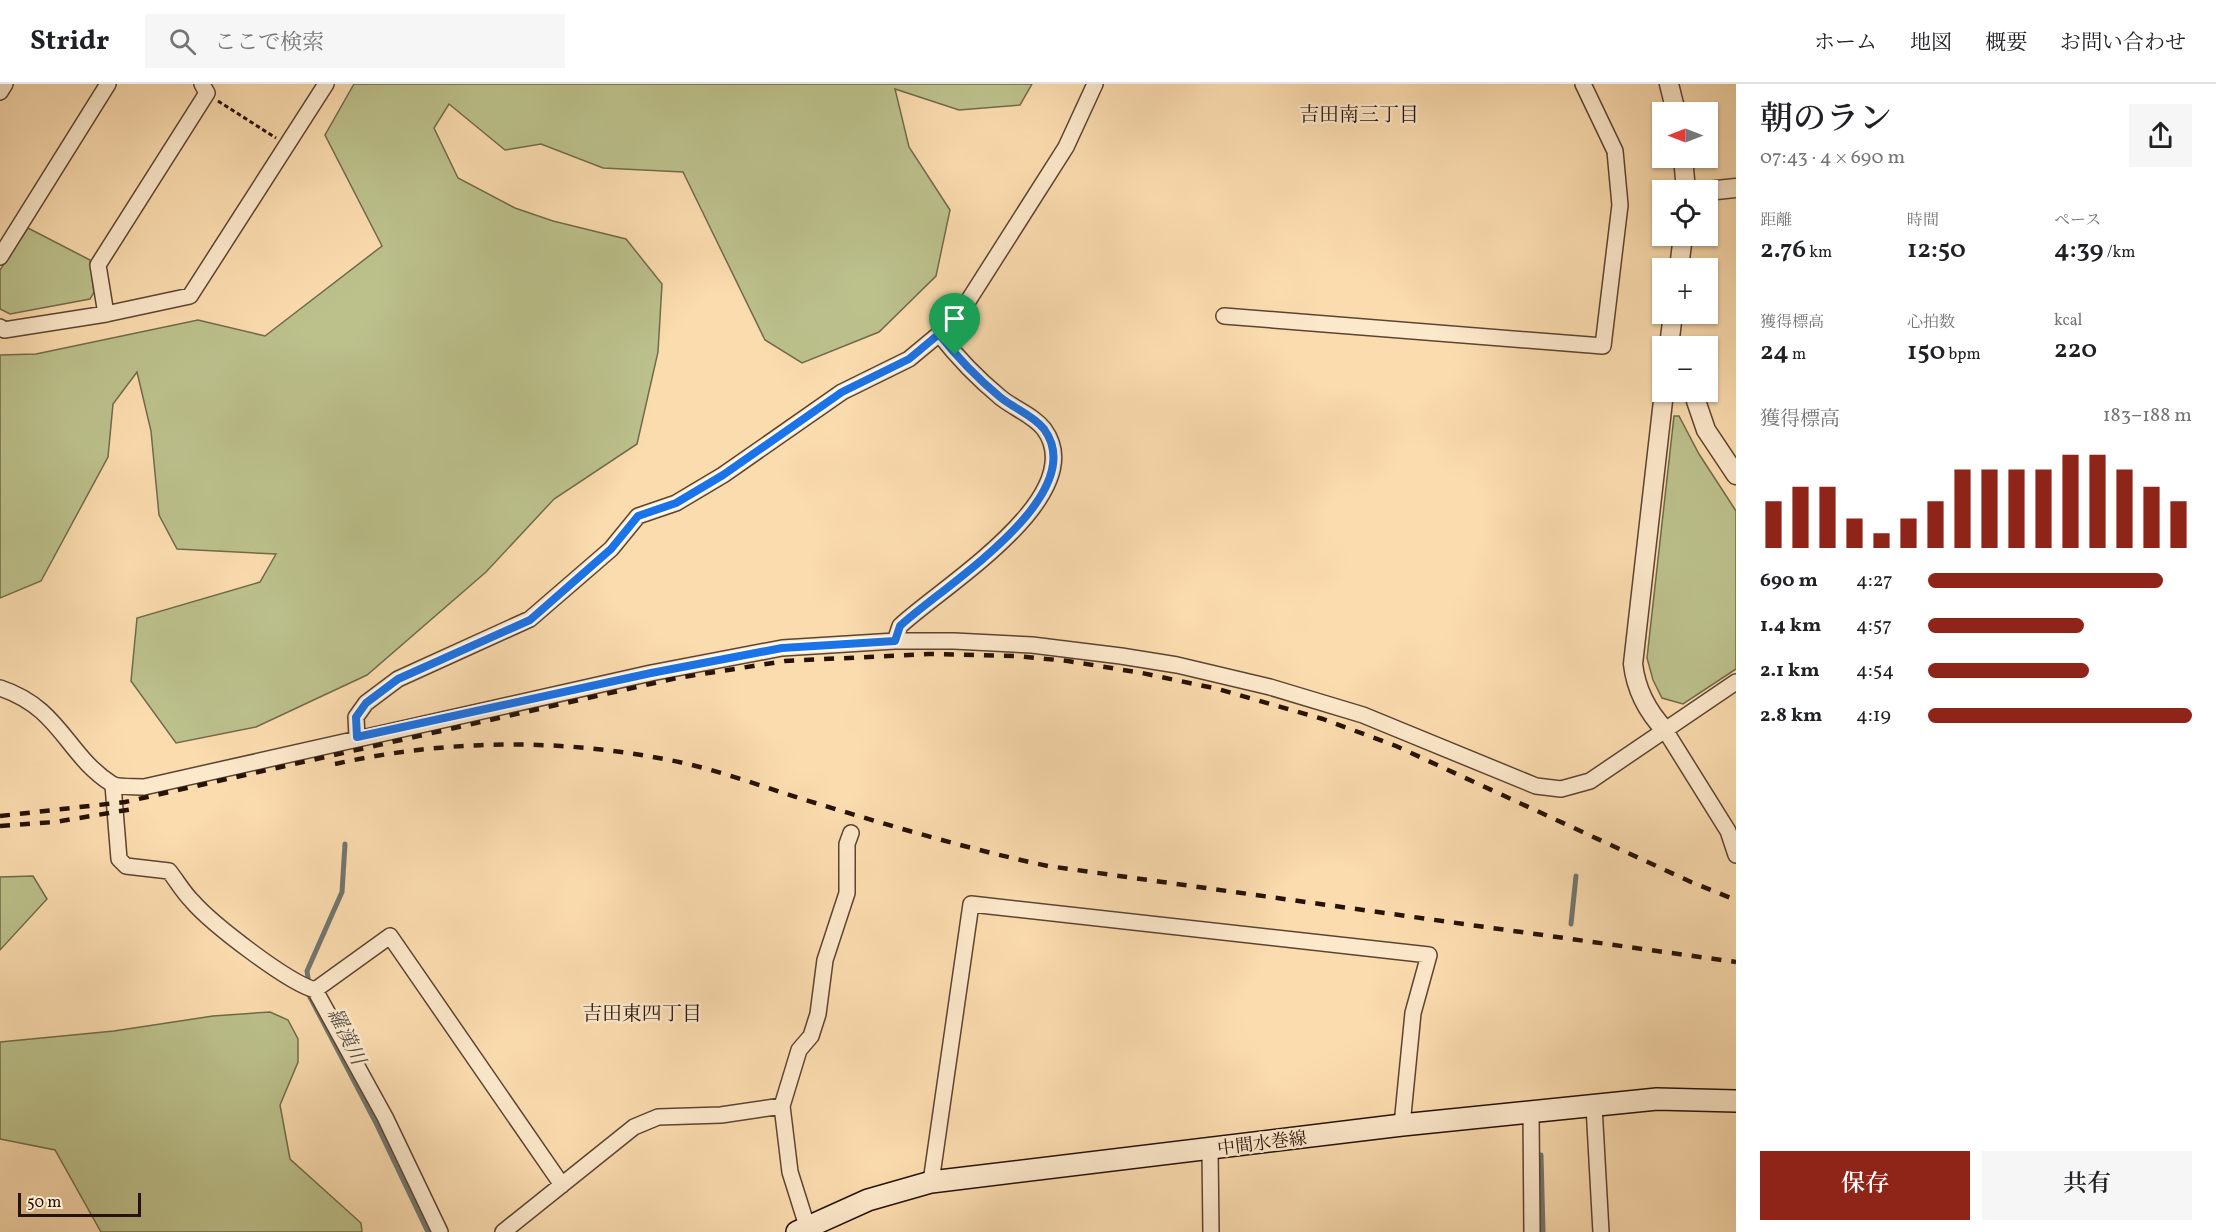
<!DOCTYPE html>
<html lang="ja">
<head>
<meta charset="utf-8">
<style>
  body { margin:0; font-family:Vollkorn,"Noto Serif JP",serif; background:#f6f6f6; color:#202124; height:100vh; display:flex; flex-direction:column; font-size:22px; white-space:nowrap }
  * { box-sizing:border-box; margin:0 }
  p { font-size:20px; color:#757577 }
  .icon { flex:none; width:33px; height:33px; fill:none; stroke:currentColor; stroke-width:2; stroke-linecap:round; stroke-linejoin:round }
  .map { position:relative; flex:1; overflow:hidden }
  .details { display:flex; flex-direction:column; background:#fff; width:480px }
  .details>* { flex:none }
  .needle { width:39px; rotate:270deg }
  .fabs { position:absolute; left:1652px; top:18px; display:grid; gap:12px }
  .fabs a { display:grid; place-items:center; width:66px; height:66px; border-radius:0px; background:#fff; box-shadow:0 2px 4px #0004; font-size:30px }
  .scale { position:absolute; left:18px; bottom:15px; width:123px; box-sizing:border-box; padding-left:6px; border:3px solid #271207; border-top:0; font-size:16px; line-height:21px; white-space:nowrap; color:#271207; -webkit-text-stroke:4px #fce8cb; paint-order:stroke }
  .pin { position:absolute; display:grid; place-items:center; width:51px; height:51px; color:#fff; margin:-62px -26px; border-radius:50% 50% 50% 0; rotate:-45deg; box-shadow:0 0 6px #0007 }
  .pin .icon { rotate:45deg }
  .round { display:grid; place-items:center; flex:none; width:63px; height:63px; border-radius:0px; background:#f6f6f6 }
  .head { display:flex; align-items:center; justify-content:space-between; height:102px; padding:0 24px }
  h1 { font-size:33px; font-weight:600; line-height:45px }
  .figures { display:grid; grid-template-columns:repeat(3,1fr); gap:9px; height:102px; padding:6px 24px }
  .figures div { display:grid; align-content:center }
  .figures b { font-size:26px; font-weight:600 }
  .figures small { font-size:16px; font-weight:400 }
  .figures p { font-size:16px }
  .chart { height:168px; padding:12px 24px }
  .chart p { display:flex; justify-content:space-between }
  .chart svg { width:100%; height:108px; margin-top:6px; stroke:#8f2418; stroke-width:6 }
  .cta { display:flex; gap:12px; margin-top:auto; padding:12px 24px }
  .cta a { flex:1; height:69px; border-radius:0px; background:#8f2418; color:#fff; font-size:24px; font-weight:600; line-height:69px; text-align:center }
  .cta a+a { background:#f6f6f6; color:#202124 }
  ul { padding:0 24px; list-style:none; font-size:20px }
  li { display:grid; grid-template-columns:96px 72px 1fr; align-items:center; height:45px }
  li i { height:15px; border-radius:8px; background:#8f2418 }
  header { display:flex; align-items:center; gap:36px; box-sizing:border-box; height:84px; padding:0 30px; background:#fff; border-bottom:2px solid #e0e0e0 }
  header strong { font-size:28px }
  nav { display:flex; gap:33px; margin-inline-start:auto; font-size:21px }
  .search { width:420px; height:54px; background:#f6f6f6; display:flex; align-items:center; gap:15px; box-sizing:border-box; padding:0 21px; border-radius:0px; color:#757577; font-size:22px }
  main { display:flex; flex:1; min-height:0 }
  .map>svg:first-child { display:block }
</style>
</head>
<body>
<header>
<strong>Stridr</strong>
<div class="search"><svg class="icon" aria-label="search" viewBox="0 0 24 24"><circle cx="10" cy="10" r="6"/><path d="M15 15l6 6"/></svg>ここで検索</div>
<nav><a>ホーム</a><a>地図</a><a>概要</a><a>お問い合わせ</a></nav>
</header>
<main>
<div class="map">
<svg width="1736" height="1148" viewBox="0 0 1736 1148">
  <rect width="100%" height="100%" fill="#fbdcaf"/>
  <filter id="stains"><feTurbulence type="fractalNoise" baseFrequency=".00333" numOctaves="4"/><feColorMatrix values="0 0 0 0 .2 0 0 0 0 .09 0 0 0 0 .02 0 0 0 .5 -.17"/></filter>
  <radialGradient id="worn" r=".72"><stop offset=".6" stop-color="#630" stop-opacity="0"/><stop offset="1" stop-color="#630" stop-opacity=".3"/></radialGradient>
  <path fill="#bcc18c" stroke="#726a4a" stroke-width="1.5" d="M354,0H1032L1020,21L959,26L895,5L909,63L950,126L936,192L879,248L802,279L765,256L683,88L603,84L541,60L505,66L449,20L434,44L458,94L515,124L553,137L626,155L662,200L658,268L637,360L554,415L486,488L367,591L256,643L176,659L131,597L137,534L260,498L276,470L177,465L159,431L151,347L137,288L113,320L108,373L41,497L0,514V271L36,270L198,236L265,252L382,162L325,51Z
    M28,144L90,176L94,208L90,215L10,230L0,225V186Z
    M1674,332H1679L1699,370L1736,427V585L1683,620L1662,614L1653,596L1647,574Z
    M33,792L47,815L0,866V793Z
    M270,928L288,936L298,955V978L280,1021L290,1075L361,1139L362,1148H101L55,1066L0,1055V958L114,947L213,932Z"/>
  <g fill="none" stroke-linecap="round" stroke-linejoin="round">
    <path stroke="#71766f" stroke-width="5" d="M1571,840L1576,792
      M309,901L307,887L342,808L345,760
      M310,913L375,1037L428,1148
      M1541,1071L1543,1148"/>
    <defs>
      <path id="minor" d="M0,8L5,0
        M0,173L108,0
        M106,230L98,181L207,9L202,0
        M1224,232L1603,262L1620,121L1615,67L1583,0
        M0,243L4,246L106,230L190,212L326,0
        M895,557L900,542C940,504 1093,412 1044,345C1033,331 1013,324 1000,313C977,294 957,273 939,250
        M0,604C61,624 66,671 112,700C119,704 135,702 144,703L651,589L782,564L895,557H954L1032,561L1121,572L1177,581L1270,603L1363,631L1536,702L1561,705L1590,697L1736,598
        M1665,646L1728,747L1736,771
        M357,653L356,633L366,619L398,595L530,535L611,465L638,432L676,419L723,391L842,308L909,275L956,236L1066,63L1095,0
        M113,701L119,775L126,782L169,787C177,797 183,808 192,817C212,840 287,898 315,906L385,1033L440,1148
        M315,906L390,852L562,1101
        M1594,1022L1601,1148
        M1531,1028L1532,1148
        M1210,1066L1211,1148
        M931,1098L971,820L1429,871L1413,929L1402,1041
        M807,1142L790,1088L782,1022L799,966L811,952L818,930L825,876L847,809V760L851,749
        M503,1148L634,1043L658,1033L721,1031L782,1022"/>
      <path id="tertiary" d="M1669,0L1676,28
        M1683,74L1686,106
        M1707,107L1736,104
        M1679,184L1683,152
        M1669,262L1673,230
        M1664,308L1633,580C1636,606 1647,627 1665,646
        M1693,308L1706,346L1736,391"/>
      <path id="secondary" d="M797,1148L868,1116L931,1098L1402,1041L1657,1015L1736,1017"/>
    </defs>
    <use href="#minor" stroke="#5c4431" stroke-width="18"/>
    <use href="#tertiary" stroke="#5c4431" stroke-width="21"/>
    <use href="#secondary" stroke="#271207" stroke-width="24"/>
    <path stroke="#271207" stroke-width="3" stroke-dasharray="4.5 3" stroke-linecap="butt" d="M218,17L276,54"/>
    <use href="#minor" stroke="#fce8cb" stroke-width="15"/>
    <use href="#tertiary" stroke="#fce8cb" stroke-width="18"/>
    <use href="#secondary" stroke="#fce8cb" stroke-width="21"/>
    <path stroke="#271207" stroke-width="4.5" stroke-dasharray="10 10" stroke-linecap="butt" d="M335,680C443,656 555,654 664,675C709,683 755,700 799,714C881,739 963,764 1048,782L1736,878
      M0,732L125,718L677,594L785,577L929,570L1016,572L1068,577L1142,589L1218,605L1323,635L1396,662L1691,798L1736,816
      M0,742L55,738L133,725"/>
  </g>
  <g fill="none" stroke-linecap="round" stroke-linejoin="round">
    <defs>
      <path id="route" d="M939,250C957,273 977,294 1000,313C1013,324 1033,331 1044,345C1093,412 940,504 900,542L895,557L782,564L651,589L357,653L356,633L366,619L398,595L530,536L611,465L638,432L676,419L723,391L842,308L909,275Z"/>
    </defs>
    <use href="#route" stroke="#fff" stroke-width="12"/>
    <use href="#route" stroke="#1a73e8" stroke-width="8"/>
  </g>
  <g text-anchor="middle" stroke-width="5" stroke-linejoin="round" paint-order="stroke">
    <g font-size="18" fill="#271207" stroke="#fce8cb">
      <text transform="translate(1262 1059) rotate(-7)" y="6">中間水巻線</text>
    </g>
    <g font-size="20" fill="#271207" stroke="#fce8cb">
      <text x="1359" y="37">吉田南三丁目</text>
      <text x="642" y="936">吉田東四丁目</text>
    </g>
    <g font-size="20" font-style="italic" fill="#524c44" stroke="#fce8cb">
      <text transform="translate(347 952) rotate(64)" y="7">羅漢川</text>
    </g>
  </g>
  <rect width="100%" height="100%" filter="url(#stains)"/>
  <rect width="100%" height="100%" fill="url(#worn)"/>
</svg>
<div class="fabs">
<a><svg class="needle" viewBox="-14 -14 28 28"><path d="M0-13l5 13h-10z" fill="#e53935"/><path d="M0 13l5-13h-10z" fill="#757577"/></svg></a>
<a><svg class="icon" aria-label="locate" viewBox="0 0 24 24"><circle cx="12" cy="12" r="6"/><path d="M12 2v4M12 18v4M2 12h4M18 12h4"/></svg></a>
<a>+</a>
<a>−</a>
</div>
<div class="scale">50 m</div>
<div class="pin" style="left:955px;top:271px;background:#1e9e55"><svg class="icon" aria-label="arrive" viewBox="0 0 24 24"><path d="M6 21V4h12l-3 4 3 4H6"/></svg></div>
</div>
<section class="details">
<div class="head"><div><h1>朝のラン</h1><p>07:43 · 4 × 690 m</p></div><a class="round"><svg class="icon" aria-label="share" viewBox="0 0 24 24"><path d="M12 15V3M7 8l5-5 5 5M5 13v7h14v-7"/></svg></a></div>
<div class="figures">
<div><p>距離</p><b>2.76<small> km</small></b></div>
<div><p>時間</p><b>12:50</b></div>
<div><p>ペース</p><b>4:39<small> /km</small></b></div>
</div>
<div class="figures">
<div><p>獲得標高</p><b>24<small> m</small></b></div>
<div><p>心拍数</p><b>150<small> bpm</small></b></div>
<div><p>kcal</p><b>220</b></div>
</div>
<div class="chart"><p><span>獲得標高</span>183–188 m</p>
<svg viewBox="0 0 160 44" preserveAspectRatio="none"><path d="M5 44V25M15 44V19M25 44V19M35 44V32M45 44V38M55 44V32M65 44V25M75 44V12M85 44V12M95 44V12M105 44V12M115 44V6M125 44V6M135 44V12M145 44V19M155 44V25"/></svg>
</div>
<ul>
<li><b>690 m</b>4:27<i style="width:89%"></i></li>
<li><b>1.4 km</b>4:57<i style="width:59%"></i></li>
<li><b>2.1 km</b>4:54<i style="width:61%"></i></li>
<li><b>2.8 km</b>4:19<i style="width:100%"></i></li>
</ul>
<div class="cta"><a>保存</a><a>共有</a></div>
</section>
</main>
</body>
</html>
